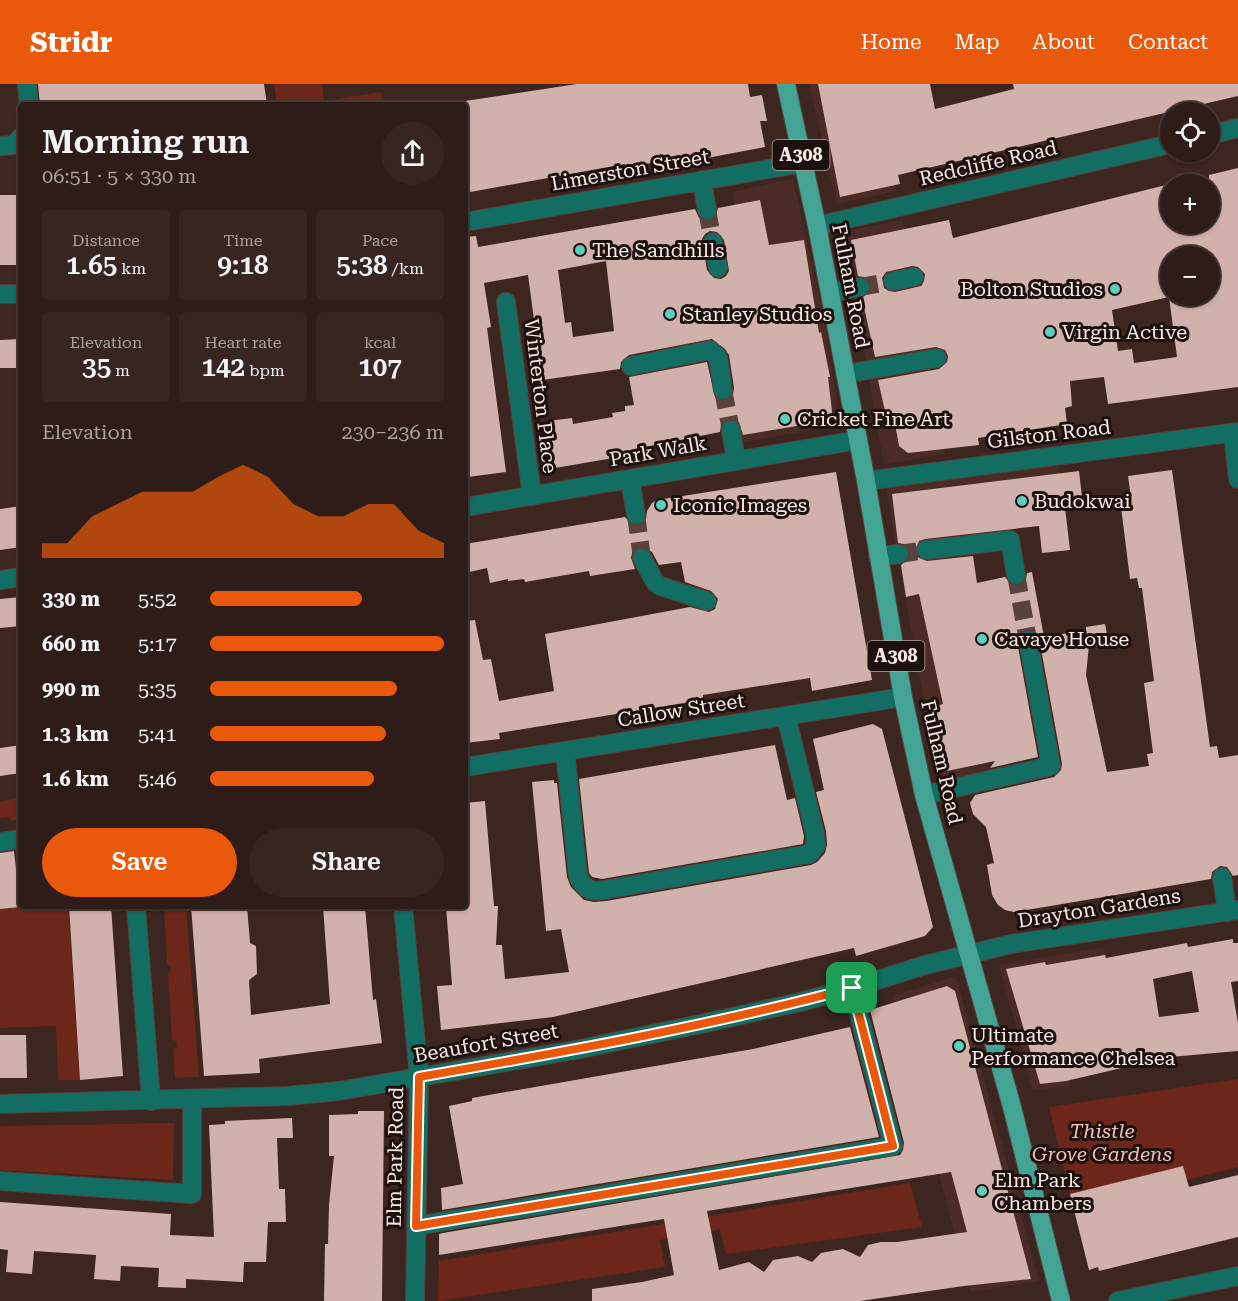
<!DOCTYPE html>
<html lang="en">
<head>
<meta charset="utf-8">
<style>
  body { margin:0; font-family:"Roboto Serif",serif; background:#362521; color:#f1f3f6; height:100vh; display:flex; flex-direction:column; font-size:22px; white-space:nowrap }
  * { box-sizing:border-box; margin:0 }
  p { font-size:20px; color:#a7a1a2 }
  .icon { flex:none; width:33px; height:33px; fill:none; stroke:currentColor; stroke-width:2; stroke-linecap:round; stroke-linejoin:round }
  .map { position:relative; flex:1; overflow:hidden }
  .sheet { position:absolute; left:18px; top:18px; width:450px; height:807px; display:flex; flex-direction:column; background:#2e1c18; border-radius:6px; box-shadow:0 2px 4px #0004,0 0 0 2px #493a37 }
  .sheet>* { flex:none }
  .tools { position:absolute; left:1160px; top:18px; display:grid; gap:12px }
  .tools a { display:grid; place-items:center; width:60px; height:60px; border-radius:50%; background:#2e1c18; box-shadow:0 2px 4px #0004,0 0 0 2px #493a37; font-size:30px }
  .pin { position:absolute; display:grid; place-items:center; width:51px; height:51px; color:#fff; margin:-26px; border-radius:12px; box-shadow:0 3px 9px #0006 }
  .round { display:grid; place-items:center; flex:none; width:63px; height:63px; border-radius:32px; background:#362521 }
  .head { display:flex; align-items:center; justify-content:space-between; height:102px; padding:0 24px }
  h1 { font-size:33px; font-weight:600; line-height:45px }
  .stats { display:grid; grid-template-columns:repeat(3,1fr); gap:9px; height:102px; padding:6px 24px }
  .stats div { display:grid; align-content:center; border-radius:6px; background:#362521; text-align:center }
  .stats b { font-size:26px; font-weight:600 }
  .stats small { font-size:16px; font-weight:400 }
  .stats p { font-size:16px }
  .chart { height:168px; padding:12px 24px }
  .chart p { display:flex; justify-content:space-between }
  .chart svg { width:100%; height:108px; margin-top:6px; fill:#ea580c; opacity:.7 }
  .primary-button { display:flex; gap:12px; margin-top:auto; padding:12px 24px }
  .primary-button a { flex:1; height:69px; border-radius:36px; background:#ea580c; color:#fff; font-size:24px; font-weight:600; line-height:69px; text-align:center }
  .primary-button a+a { background:#362521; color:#f1f3f6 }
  ul { padding:0 24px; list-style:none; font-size:20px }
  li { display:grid; grid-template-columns:96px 72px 1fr; align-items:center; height:45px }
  li i { height:15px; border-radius:8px; background:#ea580c }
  header { display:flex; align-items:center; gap:36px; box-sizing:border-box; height:84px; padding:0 30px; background:#ea580c; color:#fff }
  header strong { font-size:28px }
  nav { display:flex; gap:33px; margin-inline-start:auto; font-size:21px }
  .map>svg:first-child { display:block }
</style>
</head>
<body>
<header>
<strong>Stridr</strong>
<nav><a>Home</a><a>Map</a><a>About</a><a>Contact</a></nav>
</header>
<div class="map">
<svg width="1238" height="1217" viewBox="0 0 1238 1217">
  <rect width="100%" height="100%" fill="#3d2520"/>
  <path fill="#4a2b25" d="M809,0H873L896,107L837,120Z
    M793,94L825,238L840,341L738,359L731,317L767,309L733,108Z
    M903,136L945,370L884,381L843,147Z
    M1059,381L1067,439L944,451L989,688L938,697L886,404Z
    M1104,863L1110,895L1042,908L1071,1002L1033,1006L999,881Z
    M956,892L1039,1197L970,1208L892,912Z"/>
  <path fill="#6d261a" d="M274,0H322L324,17L381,8L383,21H277Z
    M21,714V736L12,737L8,733L0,734V717Z
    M16,773H21V822H68L80,996H58L56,942L0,944V825Z
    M164,822H186L199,993L175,994L173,965L177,963L176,957L172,956L168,889L171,887V882L167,880Z
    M1238,995V1083L1187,1096L1183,1082L1070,1110L1049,1023Z
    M174,1039L173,1096L0,1086V1042Z
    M910,1099L922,1143L726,1170L720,1145L660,1156L665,1183L438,1217L439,1177Z"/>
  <path fill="#d1b1ab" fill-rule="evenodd" d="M38,0H264L267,21H40Z
    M577,0H748L750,13L762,11L767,37H760L765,63L680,79L678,75L625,83V80L465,109V17Z
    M818,0H930L935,25L1014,5L1013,0H1238V12L898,91L900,100L840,113Z
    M1238,84V303L1108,320L1104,293L1070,297L1072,322L1065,324L1067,340L978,354L979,361L908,369L899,362L894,334L887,336L878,296L939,285L947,278L948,272L945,266L936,263L875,273L862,214L870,207L871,200L864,193L858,192L851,156L949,136L953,154L1170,100V140H1209V91ZM1170,172H1209V212H1170ZM912,182L918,183L925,190L924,197L921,202L895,208L889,207L884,204L882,194L886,188ZM1169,213L1177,273L1134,279L1132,265L1118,267L1112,226Z
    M0,111H21V181H0Z
    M760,116L769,161L804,156L819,249L821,248L830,293H828L833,336L743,351L739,338L729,335L721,341L720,348L630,366L631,371L549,385L546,355H549L548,337L572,334L573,340L613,333L612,329L625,327V322L634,321L629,293L707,278L715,313L719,317L730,315L733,311L734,304L729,271L725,265L712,255L629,271L621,278L620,285L542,296L528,191L484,199L491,243L487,244L506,388L468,393L465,371V153L476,152L478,163L695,125L699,134L708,137L715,134L718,124ZM710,147L717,148L724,156L729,187L726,192L721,195L714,194L707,186L702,155L705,150ZM606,177L614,247L573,253L571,238L565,239L558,186Z
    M20,255L21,284H0V256Z
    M1172,386L1210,663L1217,662L1219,674L1238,671V791L1233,792L1227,783L1220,782L1212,788L1211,795L1014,828L1005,826L998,821L992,811L987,781L994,779L986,743L973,730L970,719L975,711L1054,693L1061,686L1062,680L1039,554L1036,548L1027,545L1020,548L1017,557L1038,673L990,684L995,677L942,688L929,624L943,620L919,510L906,513L901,481L909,475L910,468L904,460L898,459L892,410L1079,387L1082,413L1064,415L1070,466L1042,469L1039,442L925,455L919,457L915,467L917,473L927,477L973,472L977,499L1005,493L1012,501L1018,502L1026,495L1027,489L1032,488L1044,553L1086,546V543L1105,540L1109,561L1089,564V561L1086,591L1107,688L1149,682L1147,670L1153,669L1144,599L1154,597L1142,504H1139L1137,494L1130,495L1120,415L1131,414L1128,392Z
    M836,388L872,596L812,607L810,594L703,611V616L499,649L500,655L465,659V537L475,536L483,576L491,575L499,617L554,607L545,550L690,523L709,528L715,525L718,515L711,507L685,498L681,478L659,481L652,468L643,463L637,464L632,469L631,474L635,485L590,492L589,487L525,498L524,495L508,497V495L490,499L487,484L465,489V460L625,433L632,441L638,442L646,435L647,427L652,419L657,416Z
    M21,422V463L0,466V425Z
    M21,513V542L0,544V515Z
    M873,640L882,645L933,843L925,852L856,872L854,864L553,933L441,946L437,902L452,901L446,822H465V719L485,717L494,822H498L496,861H502L505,895L569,888L561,845L546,847L532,698L554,696V699H557L567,793L571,803L584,816L594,818L606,817L811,781L817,778L825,769L827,761L826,747L816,708L824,706L813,655Z
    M21,661V689L0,692V664Z
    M775,661L787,716L795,714L804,752L803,760L602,795L592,793L589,789L579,695Z
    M14,767L20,823L0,825V769Z
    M69,822H111L123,992L80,996Z
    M191,822H247L250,859L256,862L257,890L249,896L251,931L330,920L323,822H365L373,916L376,915L382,959L259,975L260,989L204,992Z
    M1233,855V859H1238V897L1231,898L1238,939V967L1125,977L1126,983L1066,997L1040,1000L1006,885L1045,878L1046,881L1105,871L1106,874L1187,859L1188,863ZM1192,887L1199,928L1159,933L1153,895Z
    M947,902L955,907L1031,1195L964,1202L860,1217H592V1205L642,1198L674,1191L664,1135L439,1171V1150L443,1149L900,1071L903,1066L904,1059L870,926ZM951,1088L967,1148L897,1158H881L868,1161L860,1173L843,1165L821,1169L812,1178L798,1172L773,1176L764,1188L749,1178L719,1186L707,1127Z
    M850,943L879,1053L442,1126L441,1104L463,1100L449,1022L472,1017V1014L753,965Z
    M0,951H26L27,994H0Z
    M358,1027H384L382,1217H324L325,1160H328L329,1121L334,1072H329V1031L358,1030Z
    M292,1034L293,1054H277L279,1105H285L286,1138H268L266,1178H244L243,1198L186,1195V1204L158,1203L159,1184L121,1182L120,1197L94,1195L96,1171L34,1167L32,1190L6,1188L8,1166L0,1165V1118L171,1130L170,1151L214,1153L209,1041L225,1040V1037Z
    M1183,1082L1189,1103L1238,1091V1153L1099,1187L1098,1183L1089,1186L1070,1110Z"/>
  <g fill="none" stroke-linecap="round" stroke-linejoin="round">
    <path stroke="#59423d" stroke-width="18" stroke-dasharray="18 9" stroke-linecap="butt" d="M707,126L713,158
      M860,203L893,197
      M723,306L731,346
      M636,431L642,474
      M899,470L926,466
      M1016,491L1028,556"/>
    <defs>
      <path id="minor" d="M27,0L29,21
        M1209,51L1238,44
        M0,62L14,61L21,53
        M702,96L707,126
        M465,138L803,79
        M817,142L1170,60
        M713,158L718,184
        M893,197L914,193
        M830,209L860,203
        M0,210H21
        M506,218L532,412
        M631,282L710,266L718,273L723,306
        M845,290L937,274
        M731,346L736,377
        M1233,349L1238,395
        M630,395L636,431
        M866,397L1238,348
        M465,423L858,356
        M926,466L1010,456L1016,491
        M878,472L899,470
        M642,474L655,498L660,502L707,517
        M0,496L21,493
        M565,667L578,792C585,806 590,808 604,806L809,770L816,762L815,750L786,632
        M465,683L903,613
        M924,711L1051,682L1028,556
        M0,758L21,755
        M1222,793L1227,828
        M136,822L151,1017
        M403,822L419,993L415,1217
        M0,1020L287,1012L339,1007L575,966L701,940L804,917L852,904L925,881L1011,860L1238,826
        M0,1097L192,1110V1015
        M416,1142L893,1062L852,904
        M1118,1217L1238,1192"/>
      <path id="major" d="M786,0L817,142L866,397L903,613L924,711L1012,1023L1061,1217"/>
    </defs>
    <use href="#minor" stroke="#57403b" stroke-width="20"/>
    <use href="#major" stroke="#57403b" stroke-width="20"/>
    <use href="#minor" stroke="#126e62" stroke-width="18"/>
    <use href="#major" stroke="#43a495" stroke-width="18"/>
  </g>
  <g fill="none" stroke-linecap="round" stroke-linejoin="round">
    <defs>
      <path id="route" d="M852,904L893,1062L416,1142L419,993C564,968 709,942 852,904Z"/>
    </defs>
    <use href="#route" stroke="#fff" stroke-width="12"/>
    <use href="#route" stroke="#ea580c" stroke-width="8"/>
  </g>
  <g fill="#5bcebc" stroke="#1c110f" stroke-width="2">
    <circle cx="580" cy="166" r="6"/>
    <circle cx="1115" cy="205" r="6"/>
    <circle cx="670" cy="230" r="6"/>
    <circle cx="1050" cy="248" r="6"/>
    <circle cx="785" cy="335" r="6"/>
    <circle cx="1022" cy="417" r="6"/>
    <circle cx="661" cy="421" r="6"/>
    <circle cx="982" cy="555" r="6"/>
    <circle cx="959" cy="962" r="6"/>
    <circle cx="982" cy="1107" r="6"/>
  </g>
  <g text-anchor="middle" stroke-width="6" stroke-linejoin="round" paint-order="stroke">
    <g fill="#1c110f" stroke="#b6a7a3" stroke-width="1.5">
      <rect x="772.5" y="56" width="57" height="30" rx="4.5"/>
      <rect x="867.5" y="557" width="57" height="30" rx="4.5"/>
    </g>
    <g font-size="18" font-weight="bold" fill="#f8e7e3">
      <text x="801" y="77">A308</text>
      <text x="896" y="578">A308</text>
    </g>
    <g font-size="20" fill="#f8e7e3" stroke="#1c110f">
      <text transform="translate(988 79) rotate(-13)" y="7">Redcliffe Road</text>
      <text transform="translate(630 86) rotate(-10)" y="7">Limerston Street</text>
      <text transform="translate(851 202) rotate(79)" y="7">Fulham Road</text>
      <text transform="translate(541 312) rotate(83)" y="7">Winterton Place</text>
      <text transform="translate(1049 350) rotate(-7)" y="7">Gilston Road</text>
      <text transform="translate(658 367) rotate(-10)" y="7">Park Walk</text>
      <text transform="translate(681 626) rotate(-9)" y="7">Callow Street</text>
      <text transform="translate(942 678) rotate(77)" y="7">Fulham Road</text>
      <text transform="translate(1099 824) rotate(-9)" y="7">Drayton Gardens</text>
      <text transform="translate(486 959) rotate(-10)" y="7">Beaufort Street</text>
      <text transform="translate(395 1073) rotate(-89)" y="7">Elm Park Road</text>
    </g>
    <g font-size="20" fill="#f8e7e3" stroke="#1c110f" text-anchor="start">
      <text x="592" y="173">The Sandhills</text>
      <text x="1103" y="212" text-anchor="end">Bolton Studios</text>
      <text x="682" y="237">Stanley Studios</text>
      <text x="1062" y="255">Virgin Active</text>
      <text x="797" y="342">Cricket Fine Art</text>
      <text x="1034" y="424">Budokwai</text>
      <text x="673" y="428">Iconic Images</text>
      <text x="994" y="562">Cavaye House</text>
      <text x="971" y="958">Ultimate<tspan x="971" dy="23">Performance Chelsea</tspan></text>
      <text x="994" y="1103">Elm Park<tspan x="994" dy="23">Chambers</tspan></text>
    </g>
    <g font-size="20" font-style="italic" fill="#f1beb3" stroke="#1c110f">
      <text x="1102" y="1054">Thistle<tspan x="1102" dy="23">Grove Gardens</tspan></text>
    </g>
  </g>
</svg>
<div class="tools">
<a><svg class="icon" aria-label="locate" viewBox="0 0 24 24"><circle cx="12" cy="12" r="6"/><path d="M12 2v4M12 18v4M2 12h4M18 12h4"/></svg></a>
<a>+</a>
<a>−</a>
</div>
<div class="pin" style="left:852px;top:904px;background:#1e9e55"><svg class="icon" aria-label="arrive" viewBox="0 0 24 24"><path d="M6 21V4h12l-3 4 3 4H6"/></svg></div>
<section class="sheet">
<div class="head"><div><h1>Morning run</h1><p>06:51 · 5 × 330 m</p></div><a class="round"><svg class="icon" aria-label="share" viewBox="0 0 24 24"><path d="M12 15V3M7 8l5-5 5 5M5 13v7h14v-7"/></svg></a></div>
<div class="stats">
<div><p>Distance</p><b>1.65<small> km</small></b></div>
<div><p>Time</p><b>9:18</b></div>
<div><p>Pace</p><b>5:38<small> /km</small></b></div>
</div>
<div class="stats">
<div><p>Elevation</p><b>35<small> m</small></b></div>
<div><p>Heart rate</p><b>142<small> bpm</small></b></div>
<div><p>kcal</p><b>107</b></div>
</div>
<div class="chart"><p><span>Elevation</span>230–236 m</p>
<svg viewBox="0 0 160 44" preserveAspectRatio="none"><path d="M0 44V38L10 38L20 27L30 22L40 17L50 17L60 17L70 11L80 6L90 11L100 22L110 27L120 27L130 22L140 22L150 33L160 38V44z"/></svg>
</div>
<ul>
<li><b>330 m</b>5:52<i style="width:65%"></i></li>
<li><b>660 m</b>5:17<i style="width:100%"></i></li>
<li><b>990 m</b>5:35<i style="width:80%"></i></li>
<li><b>1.3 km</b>5:41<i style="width:75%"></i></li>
<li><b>1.6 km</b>5:46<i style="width:70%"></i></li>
</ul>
<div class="primary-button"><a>Save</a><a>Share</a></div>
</section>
</div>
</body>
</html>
